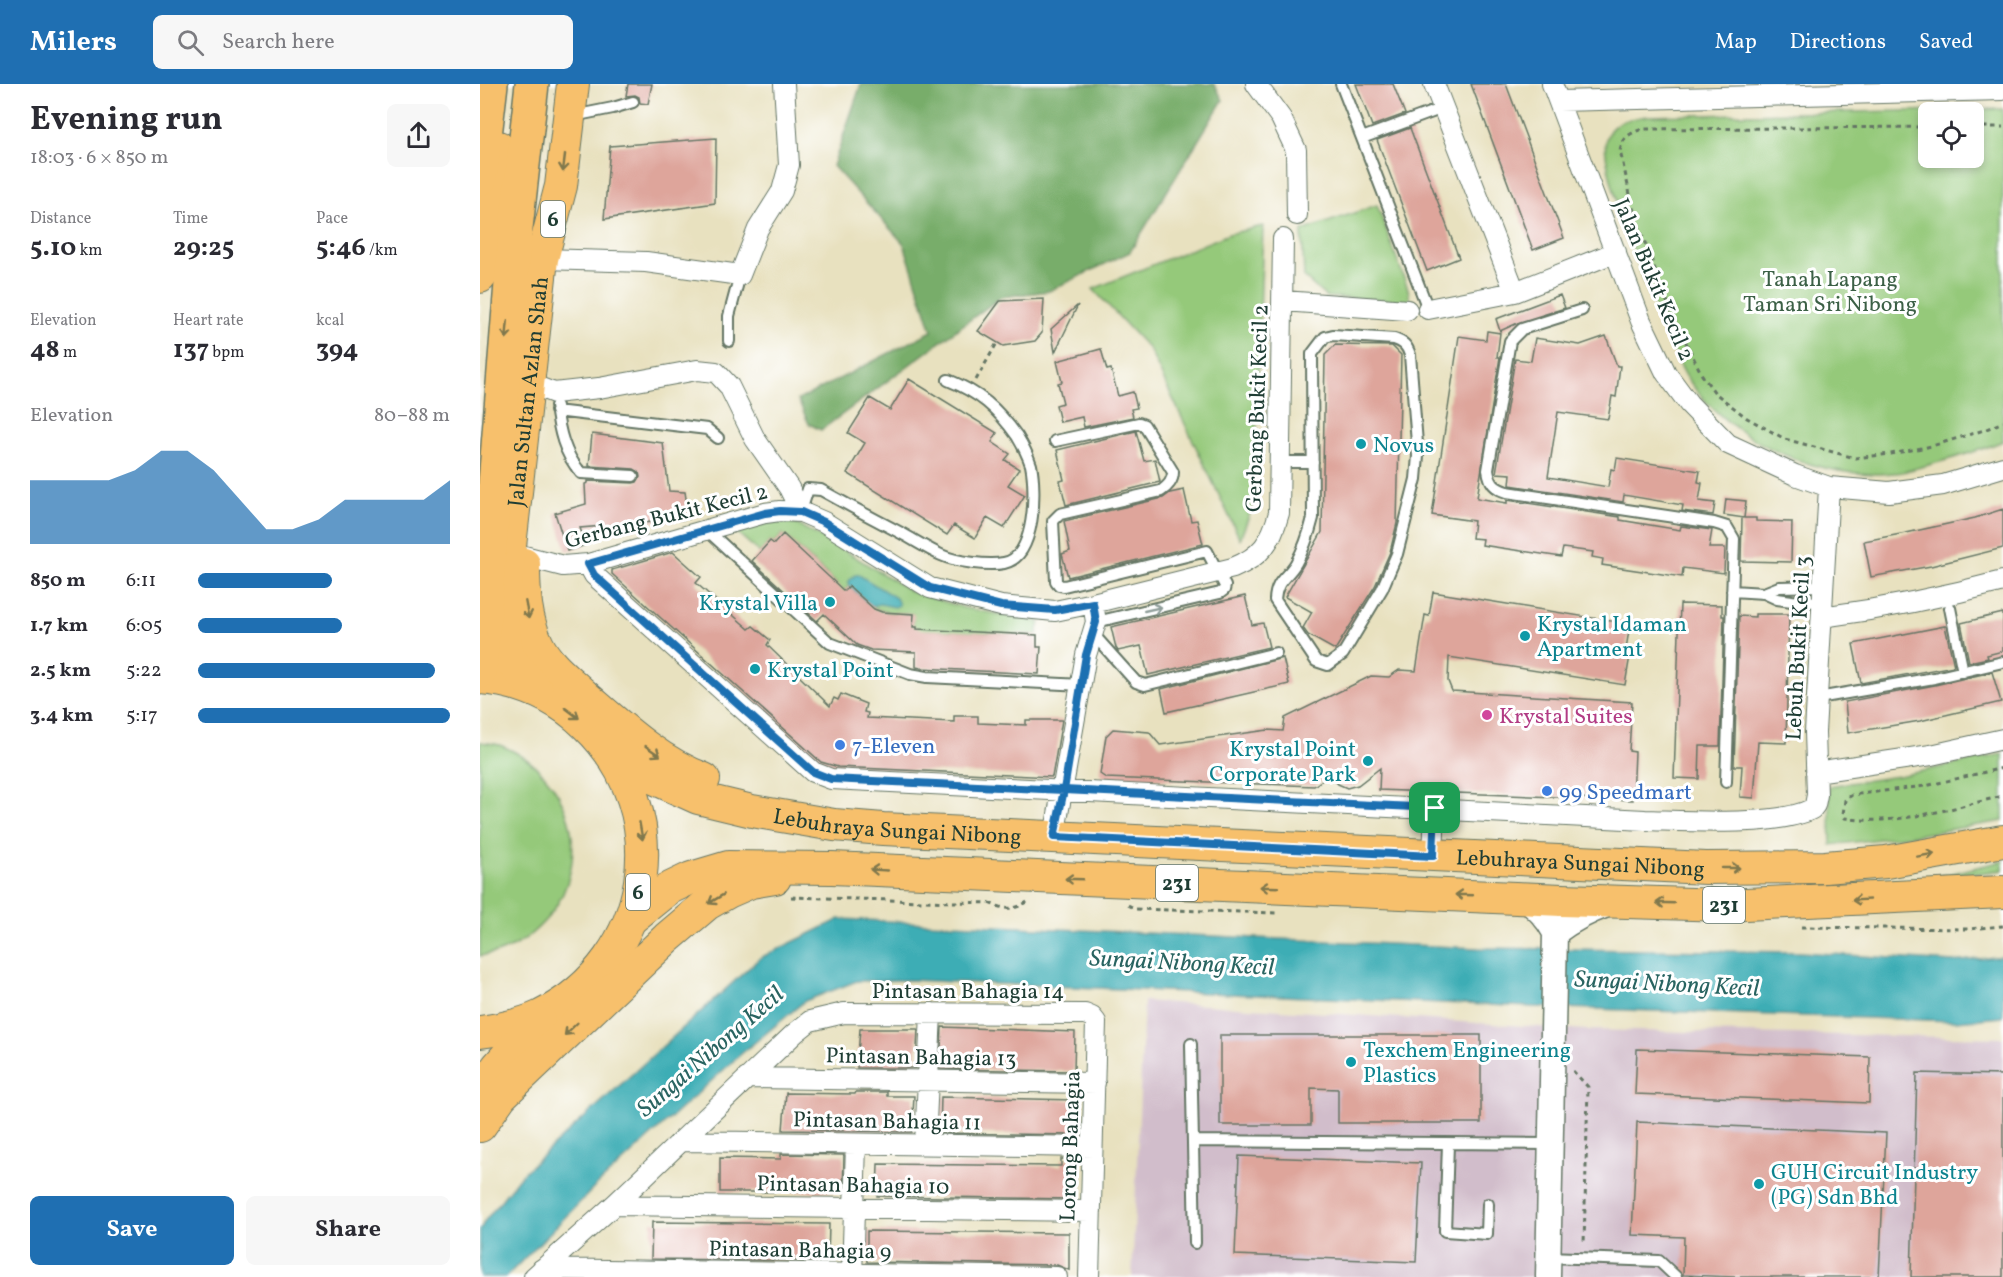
<!DOCTYPE html>
<html lang="en">
<head>
<meta charset="utf-8">
<style>
  body { margin:0; font-family:Vollkorn,serif; background:#f7f7f7; color:#2b2b33; height:100vh; display:flex; flex-direction:column; font-size:22px; white-space:nowrap }
  * { box-sizing:border-box; margin:0 }
  p { font-size:20px; color:#7c7c81 }
  .icon { flex:none; width:33px; height:33px; fill:none; stroke:currentColor; stroke-width:2; stroke-linecap:round; stroke-linejoin:round }
  .map { position:relative; flex:1; overflow:hidden }
  .drawer { display:flex; flex-direction:column; background:#fff; width:480px }
  .drawer>* { flex:none }
  .tools { position:absolute; left:1438px; top:18px; display:grid; gap:12px }
  .tools a { display:grid; place-items:center; width:66px; height:66px; border-radius:9px; background:#fff; box-shadow:0 3px 9px #0003; font-size:30px }
  .pin { position:absolute; display:grid; place-items:center; width:51px; height:51px; color:#fff; margin:-26px; border-radius:12px; box-shadow:0 3px 9px #0006 }
  .round { display:grid; place-items:center; flex:none; width:63px; height:63px; border-radius:9px; background:#f7f7f7 }
  .headline { display:flex; align-items:center; justify-content:space-between; height:102px; padding:0 30px }
  h1 { font-size:33px; font-weight:700; line-height:45px }
  .metrics { display:grid; grid-template-columns:repeat(3,1fr); gap:9px; height:102px; padding:6px 30px }
  .metrics div { display:grid; align-content:center }
  .metrics b { font-size:26px; font-weight:700 }
  .metrics small { font-size:16px; font-weight:400 }
  .metrics p { font-size:16px }
  .chart { height:168px; padding:12px 30px }
  .chart p { display:flex; justify-content:space-between }
  .chart svg { width:100%; height:108px; margin-top:6px; fill:#1f6fb2; opacity:.7 }
  .action { display:flex; gap:12px; margin-top:auto; padding:12px 30px }
  .action a { flex:1; height:69px; border-radius:9px; background:#1f6fb2; color:#fff; font-size:24px; font-weight:700; line-height:69px; text-align:center }
  .action a+a { background:#f7f7f7; color:#2b2b33 }
  ul { padding:0 30px; list-style:none; font-size:20px }
  li { display:grid; grid-template-columns:96px 72px 1fr; align-items:center; height:45px }
  li i { height:15px; border-radius:8px; background:#1f6fb2 }
  header { display:flex; align-items:center; gap:36px; box-sizing:border-box; height:84px; padding:0 30px; background:#1f6fb2; color:#fff }
  header strong { font-size:28px }
  nav { display:flex; gap:33px; margin-inline-start:auto; font-size:21px }
  .search { width:420px; height:54px; background:#f7f7f7; display:flex; align-items:center; gap:15px; box-sizing:border-box; padding:0 21px; border-radius:9px; color:#7c7c81; font-size:22px }
  main { display:flex; flex:1; min-height:0 }
  .map>svg:first-child { display:block }
</style>
</head>
<body>
<header>
<strong>Milers</strong>
<div class="search"><svg class="icon" aria-label="search" viewBox="0 0 24 24"><circle cx="10" cy="10" r="6"/><path d="M15 15l6 6"/></svg>Search here</div>
<nav><a>Map</a><a>Directions</a><a>Saved</a></nav>
</header>
<main>
<section class="drawer">
<div class="headline"><div><h1>Evening run</h1><p>18:03 · 6 × 850 m</p></div><a class="round"><svg class="icon" aria-label="share" viewBox="0 0 24 24"><path d="M12 15V3M7 8l5-5 5 5M5 13v7h14v-7"/></svg></a></div>
<div class="metrics">
<div><p>Distance</p><b>5.10<small> km</small></b></div>
<div><p>Time</p><b>29:25</b></div>
<div><p>Pace</p><b>5:46<small> /km</small></b></div>
</div>
<div class="metrics">
<div><p>Elevation</p><b>48<small> m</small></b></div>
<div><p>Heart rate</p><b>137<small> bpm</small></b></div>
<div><p>kcal</p><b>394</b></div>
</div>
<div class="chart"><p><span>Elevation</span>80–88 m</p>
<svg viewBox="0 0 160 44" preserveAspectRatio="none"><path d="M0 44V18L10 18L20 18L30 18L40 14L50 6L60 6L70 14L80 26L90 38L100 38L110 34L120 26L130 26L140 26L150 26L160 18V44z"/></svg>
</div>
<ul>
<li><b>850 m</b>6:11<i style="width:53%"></i></li>
<li><b>1.7 km</b>6:05<i style="width:57%"></i></li>
<li><b>2.5 km</b>5:22<i style="width:94%"></i></li>
<li><b>3.4 km</b>5:17<i style="width:100%"></i></li>
</ul>
<div class="action"><a>Save</a><a>Share</a></div>
</section>
<div class="map">
<svg width="1523" height="1193" viewBox="0 0 1523 1193">
  <rect width="100%" height="100%" fill="#fff"/>
  <filter id="ink" filterUnits="userSpaceOnUse"><feTurbulence type="fractalNoise" baseFrequency=".0167" numOctaves="2"/><feDisplacementMap in="SourceGraphic" scale="12" xChannelSelector="R" yChannelSelector="G"/><feConvolveMatrix kernelMatrix="1 2 1 2 8 2 1 2 1" color-interpolation-filters="sRGB"/></filter>
  <filter id="wash" filterUnits="userSpaceOnUse"><feTurbulence type="fractalNoise" baseFrequency=".008" numOctaves="4" result="noise"/><feDisplacementMap in="SourceGraphic" scale="24" xChannelSelector="R" yChannelSelector="G"/><feGaussianBlur stdDeviation="1.35" result="paint"/><feColorMatrix in="noise" values="0 0 0 0 0 0 0 0 0 0 0 0 0 0 0 0 0 1.4 0 .05"/><feComposite in="paint" operator="in"/></filter>
  <g filter="url(#wash)">
    <rect width="100%" height="100%" fill="#e8e1bf"/>
    <path fill="#d1bdcb" d="M664,917L1106,946L1523,954V1193H652Z"/>
    <path fill="#95c97a" stroke="#5a8357" stroke-width="1.5" fill-rule="evenodd" d="M1523,25V357C1497,368 1468,376 1441,383C1432,385 1423,389 1414,389C1338,396 1251,358 1208,295C1202,286 1198,276 1193,266C1178,236 1167,206 1156,174C1148,150 1121,78 1126,55C1131,36 1150,35 1167,32ZM1494,28V74H1449V28Z
      M897,121L928,205L930,217L846,213L824,193L822,147Z
      M783,142L774,419L760,455L669,265L613,205L749,150Z
      M302,436L316,440L354,460L432,508L485,524L560,538L557,551L446,546L436,562L437,543H433V530C395,528 397,528 369,502L361,510L358,501L303,450L294,460L290,457L280,469L254,446Z
      M0,658C7,659 16,659 22,662C91,689 115,775 69,832C57,846 41,861 22,867C15,870 7,870 0,872Z
      M1523,670V737L1442,750L1351,761L1349,702L1419,692Z
      M1523,777V786L1443,796Z"/>
    <path fill="#78ad6a" stroke="#4c754f" stroke-width="1.5" d="M381,0H734L743,16L650,168L569,207L521,213L341,346L329,340L318,316L452,247L424,160L353,82Z"/>
    <path fill="#3cadb5" stroke="#2e7574" stroke-width="1.5" d="M375,491H379L416,514L419,521L415,523L400,520L391,522L369,502V497Z
      M360,835L998,864L1321,868L1473,878L1523,872V933L1475,937L1053,923L430,896L377,897L325,917L261,970L115,1103L26,1193H0V1147L4,1138L41,1091L280,874Z"/>
    <g id="blocks">
      <path fill="#dea59b" d="M148,0H172L168,20L160,19L159,13L155,11L146,12Z
        M876,0H913L925,30L892,42Z
        M991,0H1026L1084,154L1053,166Z
        M930,44L979,174L947,187L897,56Z
        M236,54L235,119L124,135L130,62Z
        M1080,211L1085,224L1040,238L1020,247L1016,235Z
        M564,215L562,249L555,257L523,262L498,247L520,217Z
        M598,221L575,268L571,245Z
        M1007,247L1020,249L1017,273H1020L997,414L1027,419V416L1140,433V436L1200,446L1201,442L1232,446L1229,464H1245L1244,489L1203,484L1202,493L1122,481L1123,475L1112,473L1113,468L1083,464L1081,473L1002,461L1003,455L992,454L994,437L952,431L979,252L1006,256Z
        M1126,252L1137,282H1140L1136,313L1132,312L1128,335L1078,328L1068,393L1128,403L1131,385L1135,386L1137,374L1220,387L1218,398L1222,399L1219,417L1235,419L1233,431L1202,427L1203,421L1144,411L1143,418L1030,401L1031,390L1016,389L1035,275L1051,277L1055,254L1100,261Z
        M855,261L912,262L921,271L917,439L910,468L895,502L855,566L828,551L823,544L832,528L805,513L842,448L845,271Z
        M621,265L627,286L631,285L638,312L653,308L657,324L651,325L653,333L604,343L602,333L580,338L576,321L583,319L578,299L582,298L577,277Z
        M429,295L517,349L512,358L530,370L525,376L539,385L528,401L545,411L524,444L507,434L495,454L474,441L467,451L367,389L385,359L368,349L390,314L410,326Z
        M656,347L664,377L675,375L680,398L586,421L580,397L584,396L577,366Z
        M112,350L183,359L189,407L205,408L209,435L100,444L106,461L87,467L75,429L106,420L105,400L108,399V397L153,399L157,398L160,393L159,388L154,385L109,382Z
        M704,406L711,437L717,436L723,460L588,493L582,470L590,467L584,437L683,414L690,409Z
        M1246,415L1266,417L1264,434L1244,431Z
        M1523,425V464L1451,482L1391,493L1384,457L1426,449L1495,434Z
        M1262,434H1276V437L1312,438L1311,478L1261,477Z
        M303,450L364,507L369,502L394,525L402,528L434,530L433,543H437V545L557,551V563H561L559,590L441,584L436,583V568L391,566L377,561L344,530L337,537L272,477L290,457L294,460Z
        M193,468L221,493L216,499L269,545L273,542L290,556L287,561L350,622L354,614L358,616L361,610L386,620L384,628L388,629L387,634L474,638V632H498V639L546,641V636H582L572,693L358,683L341,678L132,490V486Z
        M953,508L1150,540L1146,565L1151,566L1145,601L969,573L968,597L972,607L1152,618L1149,667L1155,668L1153,716L899,706L900,684L878,701L867,704L858,700L849,691L834,702L626,694L620,690L626,652L633,645L669,648L680,661L788,646L803,647L805,634L891,592L909,593L919,586L936,587L945,531L949,532Z
        M765,512L772,541L783,539L789,563L668,591L661,562L638,567L636,564L631,543Z
        M1200,520L1242,521V532H1244L1240,662H1220L1219,695L1194,694Z
        M1523,529V567L1507,571L1508,574L1489,578L1481,539Z
        M1275,530H1309L1306,659L1278,658L1274,714L1260,713L1262,682H1254L1259,532L1275,533Z
        M1465,542L1474,582L1381,599L1373,560Z
        M803,574L809,600L686,628L681,605Z
        M1512,588L1521,618L1440,637L1368,649L1365,618L1455,601Z
        M462,943L595,948L594,987L460,985Z
        M380,945H438L436,984H377Z
        M740,951H1001V1039H858V1005L831,1004V1041H740Z
        M1157,965L1390,973L1389,1019L1155,1010Z
        M1437,989L1523,991V1193H1431Z
        M376,1008H407V1012H434L432,1048L303,1046L306,1009L375,1010Z
        M461,1013L596,1016L595,1051L460,1049Z
        M1157,1038L1406,1049L1399,1193H1255L1203,1191L1204,1153L1152,1151Z
        M301,1070L364,1071L363,1108H240V1074L301,1075Z
        M759,1072L941,1079L936,1178L755,1171Z
        M581,1075H594V1115L397,1112L398,1080L581,1082Z
        M172,1138L349,1140L348,1177L171,1175Z
        M387,1147L589,1149V1186L577,1181L387,1178Z"/>
    </g>
  </g>
  <g filter="url(#ink)">
    <use href="#blocks" fill-opacity="0" stroke="#657665" stroke-width="1.5"/>
    <g fill="none" stroke-linecap="round" stroke-linejoin="round">
      <defs>
        <path id="service" d="M861,0L948,225
          M93,32L133,24L153,18
          M882,54L963,24
          M1102,226L1042,245L1030,257L1008,386C1010,399 1014,404 1027,408L1234,439L1247,443L1254,455L1246,698
          M853,251L914,255C923,258 927,261 930,271L938,372L936,395L917,470L902,505L863,570L848,581L836,577L795,516C796,496 807,494 816,479C824,465 829,450 833,434L832,270L845,253Z
          M249,257V232L260,191
          M76,322C79,346 84,370 101,389L153,392
          M76,327L227,345L238,354
          M575,357L659,339L664,341L693,388C693,397 688,402 681,407L580,430L573,437L576,497L579,501L584,502L727,467L745,502L744,506L740,509L616,538
          M801,378H833
          M321,427L328,405L341,406C368,421 394,435 421,449C434,456 448,465 461,471C476,478 508,482 524,479C556,473 556,405 551,381C548,372 542,360 537,352C517,324 500,309 468,296
          M227,446L350,559L430,590L447,593L602,601
          M1252,507L1284,509L1297,515L1312,517L1343,518
          M1284,509L1299,503L1344,502
          M1470,524L1483,588
          M613,550L656,598L665,601L796,569
          M1338,614L1454,594L1523,578
          M711,960L715,1159
          M713,1057L1071,1060
          M968,1060L965,1147L1007,1150L1008,1120
          M1068,1173L1179,1177L1196,1193"/>
        <path id="minor" d="M776,0L801,34L816,66L817,131
          M954,0L1035,208
          M1072,0L1161,237L1186,289L1209,320L1248,360L1315,391L1349,403L1409,408L1463,401L1523,383
          M1079,17L1523,6
          M62,175L166,178L260,191L278,145L302,107L309,81L304,0
          M803,217L927,226
          M948,225L1035,208L1136,168
          M48,299L74,309L119,304L217,286L236,288L249,302L275,355L309,404L321,428
          M44,472L83,482L108,480L285,429L300,427L321,428L344,438L450,504L521,522L575,527L613,519L753,484C782,472 791,458 799,429L803,155
          M108,480L114,491L333,688L351,695L1165,736C1207,737 1296,743 1332,725L1335,721L1337,711L1335,648L1349,403
          M1342,533C1403,525 1463,513 1523,497
          M1336,688L1451,671L1523,655
          M574,753L606,571L616,538L613,519
          M953,772L955,724
          M267,994L615,999
          M202,1057L612,1063
          M445,1060L451,929
          M134,1121L611,1127
          M62,1185L577,1193
          M54,1193L134,1121L315,949L330,937L364,929L605,930L612,933L616,938L609,1193
          M372,1193L376,1060"/>
        <path id="tertiary" d="M1042,813C1057,824 1067,833 1075,849L1068,1193
          M1075,849C1092,836 1107,828 1127,821"/>
        <g id="primary">
          <path d="M0,193L5,185L18,63"/>
          <path d="M44,480C44,508 45,535 58,561C68,581 87,595 104,611C140,642 178,678 224,695"/>
          <path d="M0,594C40,597 77,613 106,641C197,728 174,875 61,932C42,941 21,945 0,948"/>
          <path id="s1" d="M57,607L28,573L22,534L62,175L81,102L93,0"/>
          <path id="s2" d="M122,656L167,691L218,714L272,727L354,741L403,745L1226,784L1345,783L1406,778L1523,757"/>
          <path d="M152,834L188,805L211,794L248,783L352,784L1082,816L1245,821L1523,808"/>
          <path d="M0,1007L17,983L59,935"/>
          <path d="M0,1042L21,1012L187,854L227,820L248,808L271,798L295,794"/>
        </g>
        <path id="trunk" d="M0,95L11,0
          M48,207L50,269
          M0,588L34,162L52,0"/>
      </defs>
      <use href="#service" stroke="#657665" stroke-width="14"/>
      <use href="#minor" stroke="#657665" stroke-width="22"/>
      <use href="#tertiary" stroke="#657665" stroke-width="27"/>
      <use href="#primary" stroke="#657665" stroke-width="34"/>
      <use href="#trunk" stroke="#657665" stroke-width="36"/>
      <path stroke="#657665" stroke-width="3" stroke-dasharray="4.5 4.5" stroke-linecap="butt" d="M1449,43L1162,45C1149,50 1143,53 1140,67L1155,132L1191,228L1222,291L1235,309L1267,334L1305,355L1375,374L1411,370L1452,362L1504,346L1523,338
        M1494,43H1523
        M496,296L517,259
        M1523,684L1445,702L1372,711L1365,716L1363,730L1365,734C1414,743 1475,723 1523,712
        M311,813L509,819C526,826 534,827 550,816
        M648,821L656,825L796,829
        M1321,843L1488,845L1523,842
        M1093,987L1108,1003L1104,1161"/>
      <use href="#service" stroke="#fff" stroke-width="10"/>
      <use href="#minor" stroke="#fff" stroke-width="20"/>
      <use href="#tertiary" stroke="#fff" stroke-width="24"/>
      <use href="#primary" stroke="#f7c06c" stroke-width="32"/>
      <use href="#trunk" stroke="#f7c06c" stroke-width="33"/>
    </g>
    <defs><path id="oneway-shaft" d="M-6 0H5M1.5-3L5.5 0L1.5 3" fill="none" stroke-width="1.6" stroke-linecap="round" stroke-linejoin="round" transform="scale(1.5)"/></defs>
    <g stroke="#80784d">
      <use href="#oneway-shaft" transform="translate(84 79) rotate(97)"/>
      <use href="#oneway-shaft" transform="translate(27 246) rotate(95)"/>
      <use href="#oneway-shaft" transform="translate(47 526) rotate(79)"/>
      <use href="#oneway-shaft" transform="translate(92 629) rotate(37)"/>
      <use href="#oneway-shaft" transform="translate(173 667) rotate(34)"/>
      <use href="#oneway-shaft" transform="translate(161 747) rotate(80)"/>
      <use href="#oneway-shaft" transform="translate(1446 771) rotate(-10)"/>
      <use href="#oneway-shaft" transform="translate(1251 784)"/>
      <use href="#oneway-shaft" transform="translate(399 786) rotate(-177)"/>
      <use href="#oneway-shaft" transform="translate(594 795) rotate(-178)"/>
      <use href="#oneway-shaft" transform="translate(789 803) rotate(-178)"/>
      <use href="#oneway-shaft" transform="translate(984 811) rotate(-178)"/>
      <use href="#oneway-shaft" transform="translate(236 815) rotate(149)"/>
      <use href="#oneway-shaft" transform="translate(1381 816) rotate(177)"/>
      <use href="#oneway-shaft" transform="translate(1185 819) rotate(-178)"/>
      <use href="#oneway-shaft" transform="translate(91 945) rotate(136)"/>
    </g>
    <use stroke="#8f9e9a" href="#oneway-shaft" transform="translate(673 525) rotate(-13)"/>
  </g>
  <g fill="none" stroke-linecap="round" stroke-linejoin="round" filter="url(#ink)">
    <defs>
      <path id="route" d="M955,724L584,706L606,571L616,538L613,519L575,526L521,522L450,504L344,438L321,428L300,427L285,429L108,480L114,491L333,688L351,695L584,706L574,753L953,772L955,724"/>
    </defs>
    <use href="#route" stroke="#fff" stroke-width="12"/>
    <use href="#route" stroke="#1f6fb2" stroke-width="8"/>
  </g>
  <g fill="#0f9aa8" stroke="#fff" stroke-width="2">
    <circle cx="881" cy="360" r="6"/>
    <circle cx="350" cy="518" r="6"/>
    <circle cx="1045" cy="552" r="6"/>
    <circle cx="275" cy="585" r="6"/>
    <circle cx="888" cy="677" r="6"/>
    <circle cx="871" cy="978" r="6"/>
    <circle cx="1279" cy="1100" r="6"/>
  </g>
  <circle fill="#d1479c" stroke="#fff" stroke-width="2" cx="1007" cy="631" r="6"/>
  <g fill="#3f7fe0" stroke="#fff" stroke-width="2">
    <circle cx="360" cy="661" r="6"/>
    <circle cx="1067" cy="707" r="6"/>
  </g>
  <g text-anchor="middle" stroke-width="6" stroke-linejoin="round" paint-order="stroke">
    <g fill="#fff" stroke="#627771" stroke-width="1.5">
      <rect x="61" y="117" width="24" height="36" rx="4.5"/>
      <rect x="676" y="781" width="42" height="36" rx="4.5"/>
      <rect x="146" y="790" width="24" height="36" rx="4.5"/>
      <rect x="1223" y="803" width="42" height="36" rx="4.5"/>
    </g>
    <g font-size="21" font-weight="bold" fill="#1f3d34">
      <text x="73" y="142">6</text>
      <text x="697" y="806">231</text>
      <text x="158" y="815">6</text>
      <text x="1244" y="828">231</text>
    </g>
    <g font-size="22" fill="#3c6046" stroke="#fff">
      <text x="1350" y="202">Tanah Lapang<tspan x="1350" dy="25">Taman Sri Nibong</tspan></text>
    </g>
    <g font-size="22" fill="#1f3d34" stroke="#fff">
      <text transform="translate(1175 195) rotate(67)" y="8">Jalan Bukit Kecil 2</text>
      <text dy="8" stroke="none"><textPath href="#s1" startOffset="312">Jalan Sultan Azlan Shah</textPath></text>
      <text transform="translate(776 324) rotate(-88)" y="8">Gerbang Bukit Kecil 2</text>
      <text transform="translate(186 431) rotate(-14)" y="8">Gerbang Bukit Kecil 2</text>
      <text transform="translate(1317 564) rotate(-87)" y="8">Lebuh Bukit Kecil 3</text>
      <text dy="8" stroke="none"><textPath href="#s2" startOffset="315">Lebuhraya Sungai Nibong</textPath></text>
      <text dy="8" stroke="none"><textPath href="#s2" startOffset="999">Lebuhraya Sungai Nibong</textPath></text>
      <text x="488" y="914">Pintasan Bahagia 14</text>
      <text transform="translate(441 972) rotate(1)" y="8">Pintasan Bahagia 13</text>
      <text transform="translate(407 1036) rotate(1)" y="8">Pintasan Bahagia 11</text>
      <text transform="translate(589 1062) rotate(-88)" y="8">Lorong Bahagia</text>
      <text transform="translate(373 1100) rotate(1)" y="8">Pintasan Bahagia 10</text>
      <text transform="translate(320 1165) rotate(1)" y="8">Pintasan Bahagia 9</text>
    </g>
    <g font-size="22" fill="#0d838f" stroke="#fff" text-anchor="start">
      <text x="893" y="368">Novus</text>
      <text x="338" y="526" text-anchor="end">Krystal Villa</text>
      <text x="1057" y="547">Krystal Idaman<tspan x="1057" dy="25">Apartment</tspan></text>
      <text x="287" y="593">Krystal Point</text>
      <text x="876" y="672" text-anchor="end">Krystal Point<tspan x="876" dy="25">Corporate Park</tspan></text>
      <text x="883" y="973">Texchem Engineering<tspan x="883" dy="25">Plastics</tspan></text>
      <text x="1291" y="1095">GUH Circuit Industry<tspan x="1291" dy="25">(PG) Sdn Bhd</tspan></text>
    </g>
    <g font-size="22" fill="#b23c85" stroke="#fff" text-anchor="start">
      <text x="1019" y="639">Krystal Suites</text>
    </g>
    <g font-size="22" fill="#366cbe" stroke="#fff" text-anchor="start">
      <text x="372" y="669">7-Eleven</text>
      <text x="1079" y="715">99 Speedmart</text>
    </g>
    <g font-size="24" font-style="italic" fill="#296461" stroke="#fff">
      <text transform="translate(702 878) rotate(3)" y="8">Sungai Nibong Kecil</text>
      <text transform="translate(1187 899) rotate(3)" y="8">Sungai Nibong Kecil</text>
      <text transform="translate(230 967) rotate(-41)" y="8">Sungai Nibong Kecil</text>
    </g>
  </g>
</svg>
<div class="tools">
<a><svg class="icon" aria-label="locate" viewBox="0 0 24 24"><circle cx="12" cy="12" r="6"/><path d="M12 2v4M12 18v4M2 12h4M18 12h4"/></svg></a>
</div>
<div class="pin" style="left:955px;top:724px;background:#1e9e55"><svg class="icon" aria-label="arrive" viewBox="0 0 24 24"><path d="M6 21V4h12l-3 4 3 4H6"/></svg></div>
</div>
</main>
</body>
</html>
